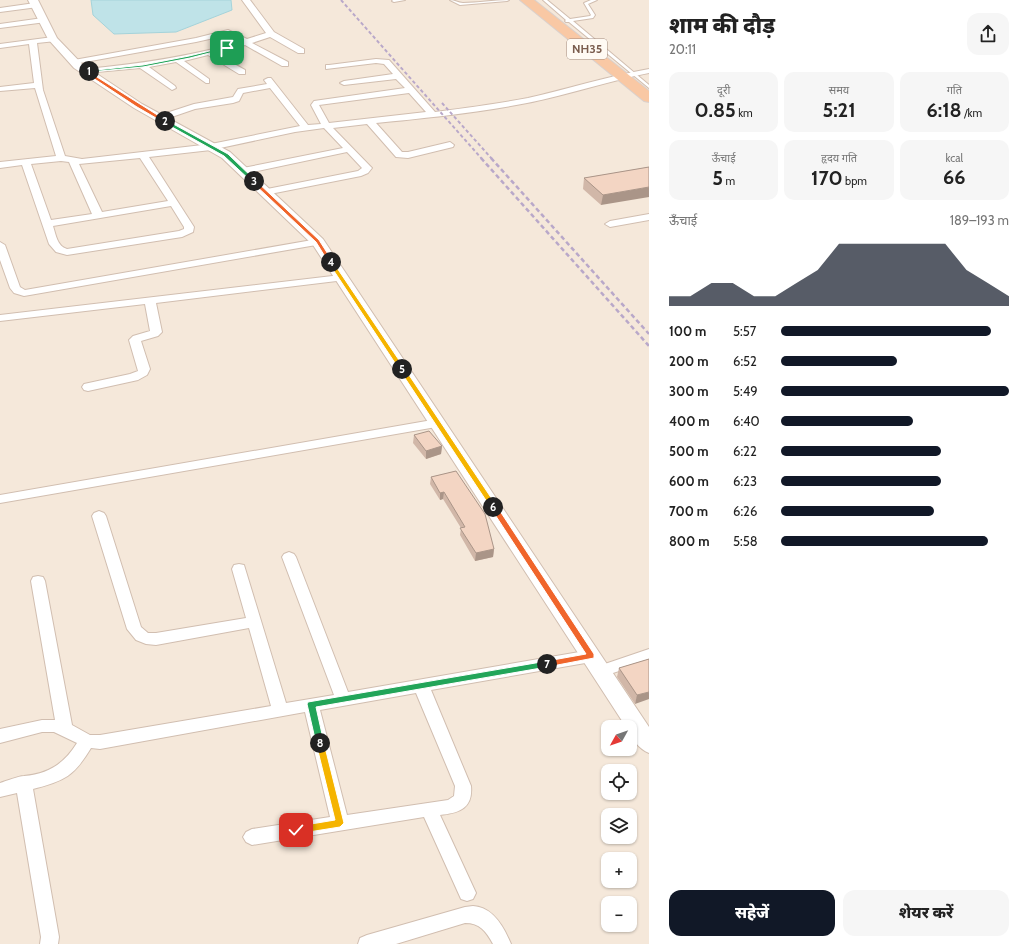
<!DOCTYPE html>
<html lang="hi">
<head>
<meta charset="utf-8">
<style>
  body { margin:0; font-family:Cabin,"Noto Sans Devanagari",sans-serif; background:#f6f6f6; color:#222; height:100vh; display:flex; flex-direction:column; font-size:15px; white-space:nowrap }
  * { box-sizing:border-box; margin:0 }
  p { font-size:13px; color:#767676 }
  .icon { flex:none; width:22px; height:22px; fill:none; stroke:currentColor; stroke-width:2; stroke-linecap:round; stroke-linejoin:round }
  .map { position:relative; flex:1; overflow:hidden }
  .side { display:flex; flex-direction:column; background:#fff; width:380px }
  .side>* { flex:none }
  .needle { width:26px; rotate:230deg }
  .tools { position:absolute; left:601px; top:720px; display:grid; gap:8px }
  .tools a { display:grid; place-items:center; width:36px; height:36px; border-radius:8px; background:#fff; box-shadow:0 1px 3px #0004; font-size:20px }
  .pin { position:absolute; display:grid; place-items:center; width:34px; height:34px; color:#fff; margin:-17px; border-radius:8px; box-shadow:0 2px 6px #0006 }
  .km { position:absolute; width:20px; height:20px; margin:-10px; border-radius:50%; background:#222; color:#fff; font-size:11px; line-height:20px; text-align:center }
  .round { display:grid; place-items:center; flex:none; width:42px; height:42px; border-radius:12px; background:#f6f6f6 }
  .headline { display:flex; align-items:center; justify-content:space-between; height:68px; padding:0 20px }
  h1 { font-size:22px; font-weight:800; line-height:30px }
  .metrics { display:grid; grid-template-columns:repeat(3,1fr); gap:6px; height:68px; padding:4px 20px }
  .metrics div { display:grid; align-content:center; border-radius:10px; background:#f6f6f6; text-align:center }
  .metrics b { font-size:20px; font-weight:800 }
  .metrics small { font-size:11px; font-weight:400 }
  .metrics p { font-size:11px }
  .chart { height:112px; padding:8px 20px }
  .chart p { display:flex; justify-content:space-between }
  .chart svg { width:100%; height:72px; margin-top:4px; fill:#111827; opacity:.7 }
  .button { display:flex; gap:8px; margin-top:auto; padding:8px 20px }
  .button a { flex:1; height:46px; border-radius:12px; background:#111827; color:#fff; font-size:16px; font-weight:800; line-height:46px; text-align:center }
  .button a+a { background:#f6f6f6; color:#222 }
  ul { padding:0 20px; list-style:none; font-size:13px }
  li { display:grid; grid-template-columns:64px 48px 1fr; align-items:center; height:30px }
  li i { height:10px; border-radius:5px; background:#111827 }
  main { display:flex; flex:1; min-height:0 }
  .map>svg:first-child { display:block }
</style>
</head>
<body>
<main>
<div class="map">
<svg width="649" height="944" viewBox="0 0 649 944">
  <rect width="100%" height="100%" fill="#fdf6ec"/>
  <path fill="#f5e8da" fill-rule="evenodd" d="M0,0H649V944H0ZM608,727H630V749H608ZM608,771H630V793H608ZM608,815H630V837H608ZM608,859H630V881H608ZM608,903H630V925H608Z"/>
  <path fill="#bfe3e8" stroke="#a5d3da" d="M91,0H231L232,10L176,32L114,34L93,15Z"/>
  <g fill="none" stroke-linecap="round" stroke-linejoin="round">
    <defs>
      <path id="service" d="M393,0H405L394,2L392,1Z
        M450,0C455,0 458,3 463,3C478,3 493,0 509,0L507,1L460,5Z
        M543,0H547L570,19L590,16L591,15L584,3L591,0H597L588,4L595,15L593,18L573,21L649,85V88L569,22H566L565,21L566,20Z"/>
      <path id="minor" d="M242,0H250L274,32L304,49V53H298L270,37L252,43L288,62V66H282L245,45L216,54L245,70V74H239L208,55L184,61L209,79V83H206L176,62L149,67L175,86L176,88L172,90L140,68L86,73L82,71L86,69C138,64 189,57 240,42L227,35L196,42L74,64L70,62L74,60L196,38L228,30L247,39L266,33Z
        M35,3L39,5L38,7L0,12V8Z
        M43,18H46V22L0,28V24Z
        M53,37L57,39L56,41L37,43L43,90L65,156L82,159L211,144L300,126L270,88L243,93L239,101L233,103L195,109L160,121L156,118L157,116L194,104L233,97L238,89L267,84L264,80L268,78H271L308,125L321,124L311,105L314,101L405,88L396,79L344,85L340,83L344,81L393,74L384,64L376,63L326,69V65H329L376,59L389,60L435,112C466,108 497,104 528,98C568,89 608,76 649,69V73C608,81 568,95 527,103C477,113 426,118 376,123L402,152H408L450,142L454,145L453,147L408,158L396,157L367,124L333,128L370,166L372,168L368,173L361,176L265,195L260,192L262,190L358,171L362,168L347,152L243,174L238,171L243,168L343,148L324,128L295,132L211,150L149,157L194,227L193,232L182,237L67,255L56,252L49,244L22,165L0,168V162L56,156L35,88L0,91V87L34,83L29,44L0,48V44ZM409,93L426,112L329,123L319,105ZM140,158L168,201L102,212L79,164ZM61,161L69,162L92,214L51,220L31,164ZM171,206L184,227V229L179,231L67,249C57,246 56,235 53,226Z
        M649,214V220L610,227L605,224L610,221Z
        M318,239L322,240L323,242L322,244L24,296L14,293L10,288L0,260V242L5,245L20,287L25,290Z
        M341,275L345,276L346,278L345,280L156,303L162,332L158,336L141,341L150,369L147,375L138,380L88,391L84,390L82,387L84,384L130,374L138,371L129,340L133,336L150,331L145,304L0,321V315Z
        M438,419L442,420L444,423L442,426L0,503V495Z
        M99,511L104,513L106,516L141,627L148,633H156L246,618L232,569L234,565L239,564L244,565L286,703L334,695L282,557L284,554L289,552L294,554L296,557L348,692L591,650L596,652L599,656L596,660L591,662L431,690L471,786C473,808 460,813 440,815L476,893L473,899L467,901L461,899L424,817L252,845L246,842L243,837L246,832L252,829L330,817L305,712L100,749L91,748C74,776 65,781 33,789L59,937L58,944H40L41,937L17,793L0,797V783C6,781 19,776 24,776C48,774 64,764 77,743L54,732H42L0,743V729L42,720H55L31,581L33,577L38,576L43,577L45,581L72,725L90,735H100L271,706L249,628L156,645L146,644L136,640L127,629L92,516L94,513ZM416,693L455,786L454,796L448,800L347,815L320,710Z
        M649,649V661L601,677L596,675L593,671L596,667Z
        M473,906C493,907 504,927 511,944H493C486,931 480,923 465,923L396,944H358L360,938L367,935L465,907Z"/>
      <path id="tertiary" d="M28,0H38L57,38L82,64L142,104L230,152L323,239L649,727V753C639,749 630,738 630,727H626L313,245L222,158L134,108L74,68L48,39Z"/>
      <path id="trunk" d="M520,0H534L649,91V102L644,101Z"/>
    </defs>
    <use href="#service" stroke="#d1beb0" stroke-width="2"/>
    <use href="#minor" stroke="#d1beb0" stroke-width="2"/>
    <use href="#tertiary" stroke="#d1beb0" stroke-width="2"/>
    <use href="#trunk" stroke="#dad1cd" stroke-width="2"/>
    <use href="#service" fill="#fff" fill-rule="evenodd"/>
    <use href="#minor" fill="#fff" fill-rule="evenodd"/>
    <use href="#tertiary" fill="#fff" fill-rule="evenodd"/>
    <use href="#trunk" fill="#f9c8a4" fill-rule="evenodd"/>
    <path stroke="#b9a8c9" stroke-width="2" stroke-dasharray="3.5 2.5" stroke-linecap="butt" d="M341,0L482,159
      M442,103L492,159"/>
    <path stroke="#b9a8c9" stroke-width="2.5" stroke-dasharray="4.5 3" stroke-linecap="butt" d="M481,158L649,346
      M491,158L649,334"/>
  </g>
  <path fill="#d1b7a8" d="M649,167L601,205L583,189L584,178Z
    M414,435L442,446L441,454L426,459L413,443Z
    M456,471L494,549L493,557L475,561L460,535L461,528L443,499L440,500L430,484L431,477Z
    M649,659L635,704L617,677L619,668Z"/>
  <path fill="#aa9588" d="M649,187V197L601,205L603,195Z
    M442,446L441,454L426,459V451Z
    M444,492L443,499L440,500V493Z
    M494,549L493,557L475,561L476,553Z
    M649,692V699L635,704L637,695Z"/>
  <path fill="#f3d5c3" stroke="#aa9588" d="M649,167V187L603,195L584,178Z
    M429,431L442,446L426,451L414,435Z
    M456,471L485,514L494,549L476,553L460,528L465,527L444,492L440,493L431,477Z
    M649,659V692L637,695L619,668Z"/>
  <path fill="#22a559" stroke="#fff" d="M226,47L229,48L190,58L143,67L89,72L87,71L143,65L189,56Z"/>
  <path fill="#f0652b" stroke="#fff" d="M86,70H90L89,72L167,121L163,122L137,107L84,72Z"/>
  <path fill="#22a559" stroke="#fff" d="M163,120H166L228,154L256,181L252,182L224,156L163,122Z"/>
  <path fill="#f0652b" stroke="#fff" d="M252,180H255L319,240L333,262L332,263H329L316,242L252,182Z"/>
  <path fill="#f5b400" stroke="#fff" d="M331,261L333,262L405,369L404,370L399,369L328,262Z"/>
  <path fill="#f5b400" stroke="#fff" d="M402,367L405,369L496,505V508H491L399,369Z"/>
  <path fill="#f0652b" stroke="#fff" d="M493,504L496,505L594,654V658L547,667L544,666V662L547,661L586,654L490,507Z"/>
  <path fill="#22a559" stroke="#fff" d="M547,661L550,664L547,667L316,707L324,743L320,746L316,743L307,704L308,702Z"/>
  <path fill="#f5b400" stroke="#fff" d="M320,739L324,743L344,823L340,827L296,834L293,833L291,830L293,827L335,820L316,743Z"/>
  <g text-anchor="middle" stroke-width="4" stroke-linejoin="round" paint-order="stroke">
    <rect fill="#fffaf3" stroke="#a28b7f" stroke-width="1" x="567" y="39" width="40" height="20" rx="3"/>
    <g font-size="12" font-weight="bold" fill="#7a5c4d">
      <text x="587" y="53">NH35</text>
    </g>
  </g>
</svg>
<div class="tools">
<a><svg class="needle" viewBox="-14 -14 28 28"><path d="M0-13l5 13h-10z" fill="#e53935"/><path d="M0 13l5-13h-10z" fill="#767676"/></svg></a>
<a><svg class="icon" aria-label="locate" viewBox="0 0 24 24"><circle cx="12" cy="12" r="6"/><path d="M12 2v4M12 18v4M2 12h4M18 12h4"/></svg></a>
<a><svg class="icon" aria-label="layers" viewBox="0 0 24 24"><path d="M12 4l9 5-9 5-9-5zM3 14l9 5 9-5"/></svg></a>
<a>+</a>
<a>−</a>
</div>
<div class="pin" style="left:227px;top:48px;background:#1e9e55"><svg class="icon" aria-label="arrive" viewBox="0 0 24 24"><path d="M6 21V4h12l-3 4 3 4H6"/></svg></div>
<div class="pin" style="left:296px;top:830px;background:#d93025"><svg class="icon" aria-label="check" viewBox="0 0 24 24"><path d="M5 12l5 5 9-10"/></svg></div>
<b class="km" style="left:89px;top:71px">1</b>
<b class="km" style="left:165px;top:121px">2</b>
<b class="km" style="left:254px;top:181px">3</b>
<b class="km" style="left:331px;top:262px">4</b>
<b class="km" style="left:402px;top:369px">5</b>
<b class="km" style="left:493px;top:507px">6</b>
<b class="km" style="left:547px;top:664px">7</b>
<b class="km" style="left:320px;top:743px">8</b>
</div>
<section class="side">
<div class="headline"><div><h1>शाम की दौड़</h1><p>20:11</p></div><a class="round"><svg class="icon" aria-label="share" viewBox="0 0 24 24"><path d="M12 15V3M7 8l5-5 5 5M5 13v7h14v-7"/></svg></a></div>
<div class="metrics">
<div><p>दूरी</p><b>0.85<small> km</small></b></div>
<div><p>समय</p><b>5:21</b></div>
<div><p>गति</p><b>6:18<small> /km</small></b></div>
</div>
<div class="metrics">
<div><p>ऊँचाई</p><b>5<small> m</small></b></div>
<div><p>हृदय गति</p><b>170<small> bpm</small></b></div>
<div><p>kcal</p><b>66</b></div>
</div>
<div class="chart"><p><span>ऊँचाई</span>189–193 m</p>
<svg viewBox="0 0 160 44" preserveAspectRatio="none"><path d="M0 44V38L10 38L20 30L30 30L40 38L50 38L60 30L70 22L80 6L90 6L100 6L110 6L120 6L130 6L140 22L150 30L160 38V44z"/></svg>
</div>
<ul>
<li><b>100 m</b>5:57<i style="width:92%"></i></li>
<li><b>200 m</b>6:52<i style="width:51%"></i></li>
<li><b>300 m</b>5:49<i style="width:100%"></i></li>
<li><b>400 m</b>6:40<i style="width:58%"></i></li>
<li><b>500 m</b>6:22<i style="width:70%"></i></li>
<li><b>600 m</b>6:23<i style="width:70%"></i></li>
<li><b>700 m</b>6:26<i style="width:67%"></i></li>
<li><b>800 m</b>5:58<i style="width:91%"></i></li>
</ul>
<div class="button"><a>सहेजें</a><a>शेयर करें</a></div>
</section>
</main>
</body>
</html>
